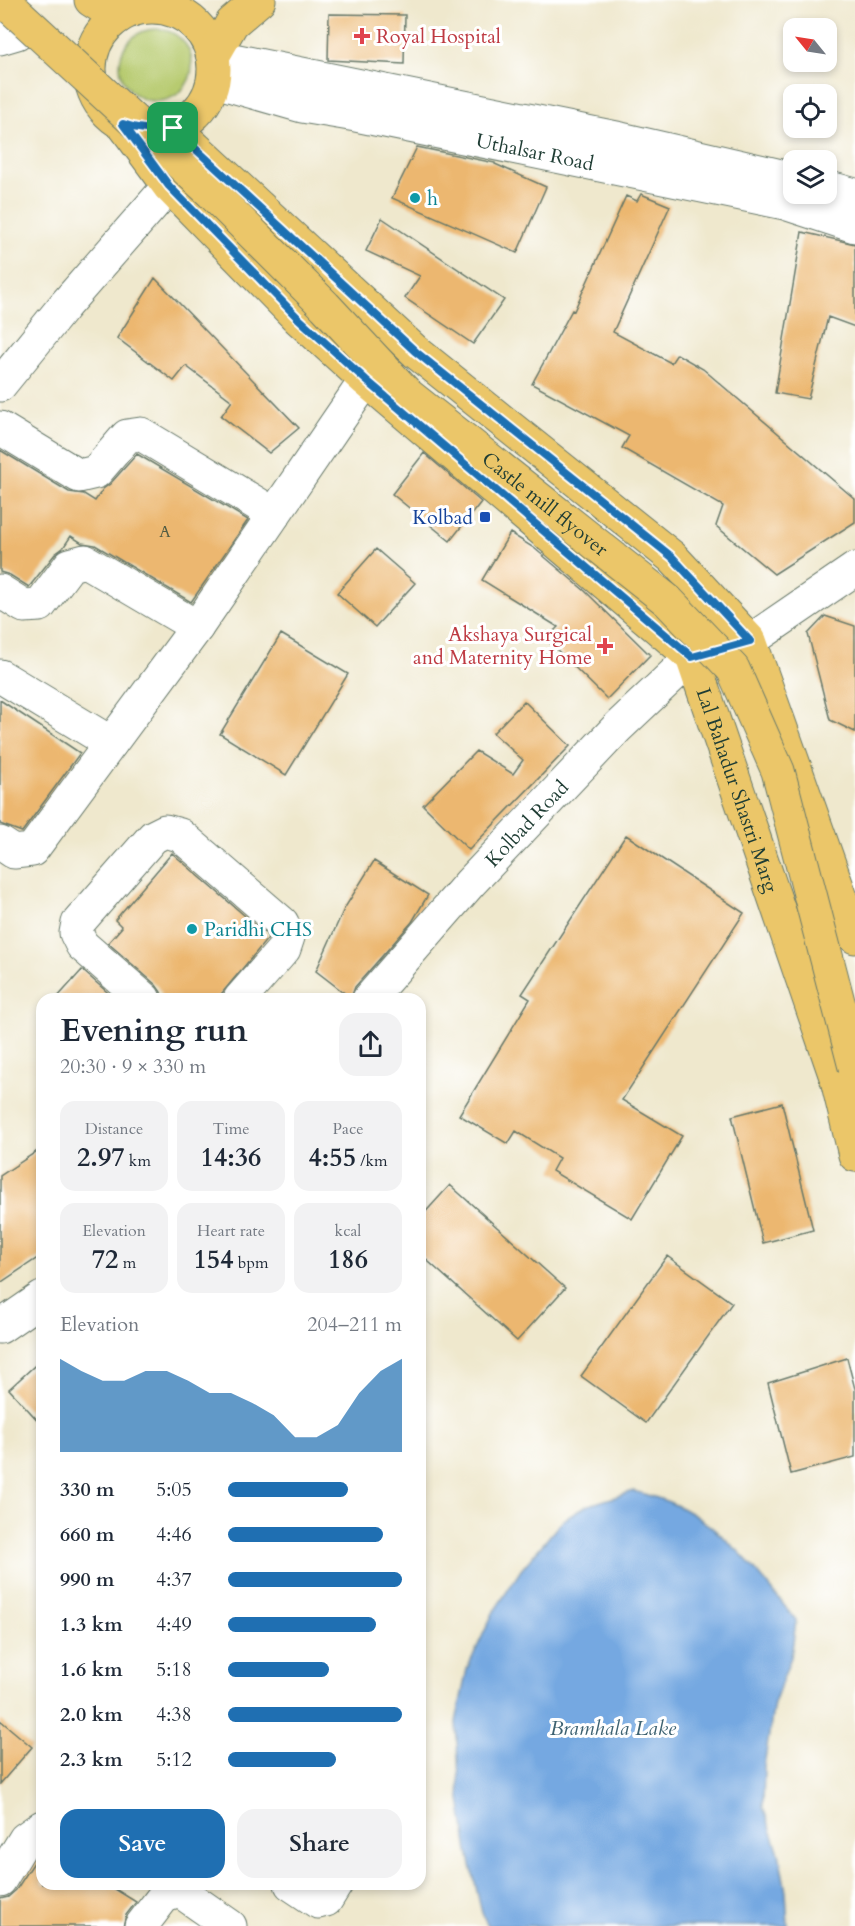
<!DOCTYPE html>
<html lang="en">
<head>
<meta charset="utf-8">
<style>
  body { margin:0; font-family:Cardo,serif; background:#f2f2f3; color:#1f2937; height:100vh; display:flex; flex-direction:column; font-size:22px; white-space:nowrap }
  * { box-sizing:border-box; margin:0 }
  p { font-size:20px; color:#747a83 }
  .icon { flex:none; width:33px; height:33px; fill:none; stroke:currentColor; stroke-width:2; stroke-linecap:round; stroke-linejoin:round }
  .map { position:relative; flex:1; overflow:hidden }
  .details { position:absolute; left:36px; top:993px; width:390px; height:897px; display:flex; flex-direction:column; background:#fff; border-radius:18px; box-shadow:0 3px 9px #0003 }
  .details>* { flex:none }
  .needle { width:39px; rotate:300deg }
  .tools { position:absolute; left:783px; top:18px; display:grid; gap:12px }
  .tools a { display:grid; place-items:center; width:54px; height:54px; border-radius:12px; background:#fff; box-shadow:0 3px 9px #0003; font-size:30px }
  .pin { position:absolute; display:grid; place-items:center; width:51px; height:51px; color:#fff; margin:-26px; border-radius:12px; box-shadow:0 3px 9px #0006 }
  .round { display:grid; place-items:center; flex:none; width:63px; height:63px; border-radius:18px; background:#f2f2f3 }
  .overview { display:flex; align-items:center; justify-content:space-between; height:102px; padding:0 24px }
  h1 { font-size:33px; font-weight:600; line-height:45px }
  .stats { display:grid; grid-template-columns:repeat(3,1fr); gap:9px; height:102px; padding:6px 24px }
  .stats div { display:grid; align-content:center; border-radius:15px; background:#f2f2f3; text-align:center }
  .stats b { font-size:26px; font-weight:600 }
  .stats small { font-size:16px; font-weight:400 }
  .stats p { font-size:16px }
  .chart { height:168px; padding:12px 24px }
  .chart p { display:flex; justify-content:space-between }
  .chart svg { width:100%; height:108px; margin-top:6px; fill:#1f6fb2; opacity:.7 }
  .action { display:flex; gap:12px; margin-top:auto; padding:12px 24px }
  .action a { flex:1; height:69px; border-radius:18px; background:#1f6fb2; color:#fff; font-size:24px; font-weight:600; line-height:69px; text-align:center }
  .action a+a { background:#f2f2f3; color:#1f2937 }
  ul { padding:0 24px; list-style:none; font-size:20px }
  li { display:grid; grid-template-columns:96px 72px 1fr; align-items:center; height:45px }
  li i { height:15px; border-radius:8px; background:#1f6fb2 }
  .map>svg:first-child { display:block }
</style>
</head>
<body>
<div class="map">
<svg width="855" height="1926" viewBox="0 0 855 1926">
  <rect width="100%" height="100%" fill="#fff"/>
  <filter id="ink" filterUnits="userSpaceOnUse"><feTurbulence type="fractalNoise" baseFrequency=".0167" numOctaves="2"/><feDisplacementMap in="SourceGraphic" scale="12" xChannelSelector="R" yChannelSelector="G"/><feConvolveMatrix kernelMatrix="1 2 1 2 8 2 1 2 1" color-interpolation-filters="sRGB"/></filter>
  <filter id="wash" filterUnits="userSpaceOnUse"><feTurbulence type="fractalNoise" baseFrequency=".008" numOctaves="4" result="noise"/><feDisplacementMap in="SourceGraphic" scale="24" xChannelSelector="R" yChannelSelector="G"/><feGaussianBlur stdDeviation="1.35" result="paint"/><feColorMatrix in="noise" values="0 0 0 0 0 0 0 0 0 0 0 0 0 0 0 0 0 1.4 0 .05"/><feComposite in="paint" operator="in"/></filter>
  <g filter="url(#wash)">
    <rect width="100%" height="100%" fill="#efe8cd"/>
    <path fill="#b7cb6f" stroke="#6b8452" stroke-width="1.5" d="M120 65a36 36 0 1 1 72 0a36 36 0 1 1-72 0Z"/>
    <path fill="#74a8e1" stroke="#4a728a" stroke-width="1.5" d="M634,1491C646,1495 658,1498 669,1502C724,1525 761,1575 796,1621L791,1657L774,1703L764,1766L763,1807L779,1853L786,1892L788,1926H488L482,1913L468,1852L460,1799L456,1722L467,1669L493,1613L521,1570L562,1521L586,1506Z"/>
    <g id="blocks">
      <path fill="#ecb770" d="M329,14L405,15L404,64L328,60Z
        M417,147L495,163V164L546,187L517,253L392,198Z
        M641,194L670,206L613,332L671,363L677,354L703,369L855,499V522L774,574L716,526L723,506L622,448L629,436L532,384L572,310L574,311L626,196L637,201Z
        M382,218L504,300L473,344L405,298L420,276L366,251Z
        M802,232L855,244V327L828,317L808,399L775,393Z
        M155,278L299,428L269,453L221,416L232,401L186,366L174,381L117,338Z
        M0,450L69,492L84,494L95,501L103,489L110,484L137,454L248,520L191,602L95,545L82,543L71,536L63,548L55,554L29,587L10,575L0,572Z
        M424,453L481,502L450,541L392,494Z
        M510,533L534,548L585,591L650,655L607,699L546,639L558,627L482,580Z
        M376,549L415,583L375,627L337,593Z
        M825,616L855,626V732L830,720L808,634Z
        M281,634L348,674L286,775L220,734Z
        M0,700L80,753L22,832L0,824Z
        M524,701L570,746L469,850L423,805L476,751L513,774L523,760L493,733Z
        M626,835L744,913L622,1100L682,1136L632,1219L552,1171L559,1158L516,1131L508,1144L459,1115L530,999L522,994Z
        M172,853L266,934L268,938L217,999H162L161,992L156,985L108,943L122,927L115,920Z
        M374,861L428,895L412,922L355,987L351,998L316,971L344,909Z
        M82,970L115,999H56Z
        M782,1103L813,1230L763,1243L732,1116Z
        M42,1148V1255L0,1283V1176Z
        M450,1185L565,1288L517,1341L420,1254V1218Z
        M667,1256L732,1303L646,1423L581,1376Z
        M847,1358L855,1389V1457L791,1474L768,1383Z
        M42,1359V1425L9,1389Z
        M0,1720L32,1747L0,1784Z
        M42,1850V1884H107L136,1902L126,1915L123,1926H0V1899L8,1897L16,1890Z"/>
    </g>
  </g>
  <g filter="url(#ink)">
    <use href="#blocks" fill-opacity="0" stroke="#68796a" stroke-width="1.5"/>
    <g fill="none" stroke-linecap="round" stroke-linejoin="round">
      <defs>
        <g id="minor">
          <path d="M0,38L17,33"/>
          <path d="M213,56L621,139L794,179"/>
          <path id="s1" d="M215,81L302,106L356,115L785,203L855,226"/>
          <path d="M826,187L855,195"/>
          <path d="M0,385L65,305L169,186"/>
          <path d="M0,428L79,476L96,472L127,436L141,434L274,514"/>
          <path d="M0,591L24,606L40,605L70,565L85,561L197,627"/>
          <path d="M0,676L111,743"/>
          <path d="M0,843L14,852L32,850L197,627L366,380"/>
          <path d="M144,999L82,945L76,933L78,923L153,837L165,831L180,835L282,923L288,937L284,949L240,999"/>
          <path id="s2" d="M369,999L470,883L618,727L692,657L750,641L855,569"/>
          <path d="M0,1327L42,1298"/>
          <path d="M0,1880L25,1839L42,1827"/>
          <path d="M291,1884L318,1902L326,1900L336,1884"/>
          <path d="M141,1926L164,1896L180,1891L230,1926"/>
        </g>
        <g id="major">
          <path d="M91,0L118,17"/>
          <circle cx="152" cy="69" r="62"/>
          <path d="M213,56L232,23L259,0"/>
          <path id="s3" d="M123,124L169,186L298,318L366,380L692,657L837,1080L855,1155"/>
          <path d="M173,127L416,352L672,557L750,641L855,937"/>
        </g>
      </defs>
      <use href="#minor" stroke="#68796a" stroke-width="35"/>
      <use href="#major" stroke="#68796a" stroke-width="35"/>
      <use href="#minor" stroke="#fff" stroke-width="33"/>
      <use href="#major" stroke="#ebc669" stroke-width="33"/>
      <defs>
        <g id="major-bridge">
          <path id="s4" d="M3,0L212,193L325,306L408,395L668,601L733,669L778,771L855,1067"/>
        </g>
      </defs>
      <use href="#major-bridge" stroke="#68796a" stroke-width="35" stroke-linecap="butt"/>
      <use href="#major-bridge" stroke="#ebc669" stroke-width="33"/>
    </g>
  </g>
  <g fill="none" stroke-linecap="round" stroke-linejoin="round" filter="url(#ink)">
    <defs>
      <path id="route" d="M123,124C141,130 154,131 173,128L416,352L672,557L750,641L692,657L366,380L298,318L169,186Z"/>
    </defs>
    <use href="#route" stroke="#fff" stroke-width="12"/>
    <use href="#route" stroke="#1f6fb2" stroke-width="8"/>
  </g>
  <g fill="#e0444e" stroke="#fff" stroke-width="2">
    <path d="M359 27h6v6h6v6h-6v6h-6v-6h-6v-6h6z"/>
    <path d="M602 637h6v6h6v6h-6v6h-6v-6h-6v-6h6z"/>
  </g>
  <g fill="#0f9aa8" stroke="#fff" stroke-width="2">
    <circle cx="415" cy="198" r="6"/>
    <circle cx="192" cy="929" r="6"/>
  </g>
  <rect fill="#1a4fb4" stroke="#fff" stroke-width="2" x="479" y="511" width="12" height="12" rx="3"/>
  <g text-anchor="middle" stroke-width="6" stroke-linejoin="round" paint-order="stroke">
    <g font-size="16" fill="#525c43">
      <text x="165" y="537">A</text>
    </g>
    <g font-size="20" fill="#be3a42" stroke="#fff" text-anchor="start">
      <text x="376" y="43">Royal Hospital</text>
      <text x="592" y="641" text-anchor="end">Akshaya Surgical<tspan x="592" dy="23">and Maternity Home</tspan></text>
    </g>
    <g font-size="20" fill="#1f3d34" stroke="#fff">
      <text dy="7" stroke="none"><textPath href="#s1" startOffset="328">Uthalsar Road</textPath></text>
      <text dy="7" stroke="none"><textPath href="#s4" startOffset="741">Castle mill flyover</textPath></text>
      <text dy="7" stroke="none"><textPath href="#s3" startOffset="922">Lal Bahadur Shastri Marg</textPath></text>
      <text dy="7" stroke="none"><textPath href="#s2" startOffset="236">Kolbad Road</textPath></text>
    </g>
    <g font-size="20" fill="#0d838f" stroke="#fff" text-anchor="start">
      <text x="427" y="205">h</text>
      <text x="204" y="936">Paridhi CHS</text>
    </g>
    <g font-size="20" fill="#164399" stroke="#fff" text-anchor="end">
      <text x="473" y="524">Kolbad</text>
    </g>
    <g font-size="21" font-style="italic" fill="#3d6271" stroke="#fff">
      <text x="613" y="1735">Bramhala Lake</text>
    </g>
  </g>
</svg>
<div class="tools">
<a><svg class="needle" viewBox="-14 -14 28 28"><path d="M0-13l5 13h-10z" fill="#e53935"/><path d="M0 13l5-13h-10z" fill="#747a83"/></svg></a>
<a><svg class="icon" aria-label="locate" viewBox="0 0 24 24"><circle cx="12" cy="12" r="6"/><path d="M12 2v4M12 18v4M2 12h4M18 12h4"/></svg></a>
<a><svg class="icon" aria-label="layers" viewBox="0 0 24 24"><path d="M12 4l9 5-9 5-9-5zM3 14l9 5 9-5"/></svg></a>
</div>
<div class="pin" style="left:173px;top:128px;background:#1e9e55"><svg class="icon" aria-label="arrive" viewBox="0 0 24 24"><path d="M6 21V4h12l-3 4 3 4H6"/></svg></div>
<section class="details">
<div class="overview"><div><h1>Evening run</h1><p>20:30 · 9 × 330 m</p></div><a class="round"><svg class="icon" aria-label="share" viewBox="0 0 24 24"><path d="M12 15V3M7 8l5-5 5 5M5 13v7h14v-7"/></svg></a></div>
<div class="stats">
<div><p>Distance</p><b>2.97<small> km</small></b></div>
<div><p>Time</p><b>14:36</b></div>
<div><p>Pace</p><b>4:55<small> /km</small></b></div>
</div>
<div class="stats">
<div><p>Elevation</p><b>72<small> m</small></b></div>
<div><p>Heart rate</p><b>154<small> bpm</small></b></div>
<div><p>kcal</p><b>186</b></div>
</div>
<div class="chart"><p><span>Elevation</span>204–211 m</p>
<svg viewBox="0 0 160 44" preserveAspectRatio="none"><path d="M0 44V6L10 11L20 15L30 15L40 11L50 11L60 15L70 20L80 20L90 24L100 29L110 38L120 38L130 33L140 20L150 11L160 6V44z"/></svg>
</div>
<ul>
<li><b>330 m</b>5:05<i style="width:69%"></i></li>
<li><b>660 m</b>4:46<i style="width:89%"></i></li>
<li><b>990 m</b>4:37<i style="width:100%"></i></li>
<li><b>1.3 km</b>4:49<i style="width:85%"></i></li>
<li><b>1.6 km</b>5:18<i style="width:58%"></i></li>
<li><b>2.0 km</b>4:38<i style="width:100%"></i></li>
<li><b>2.3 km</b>5:12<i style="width:62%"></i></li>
</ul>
<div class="action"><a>Save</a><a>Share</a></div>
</section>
</div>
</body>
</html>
